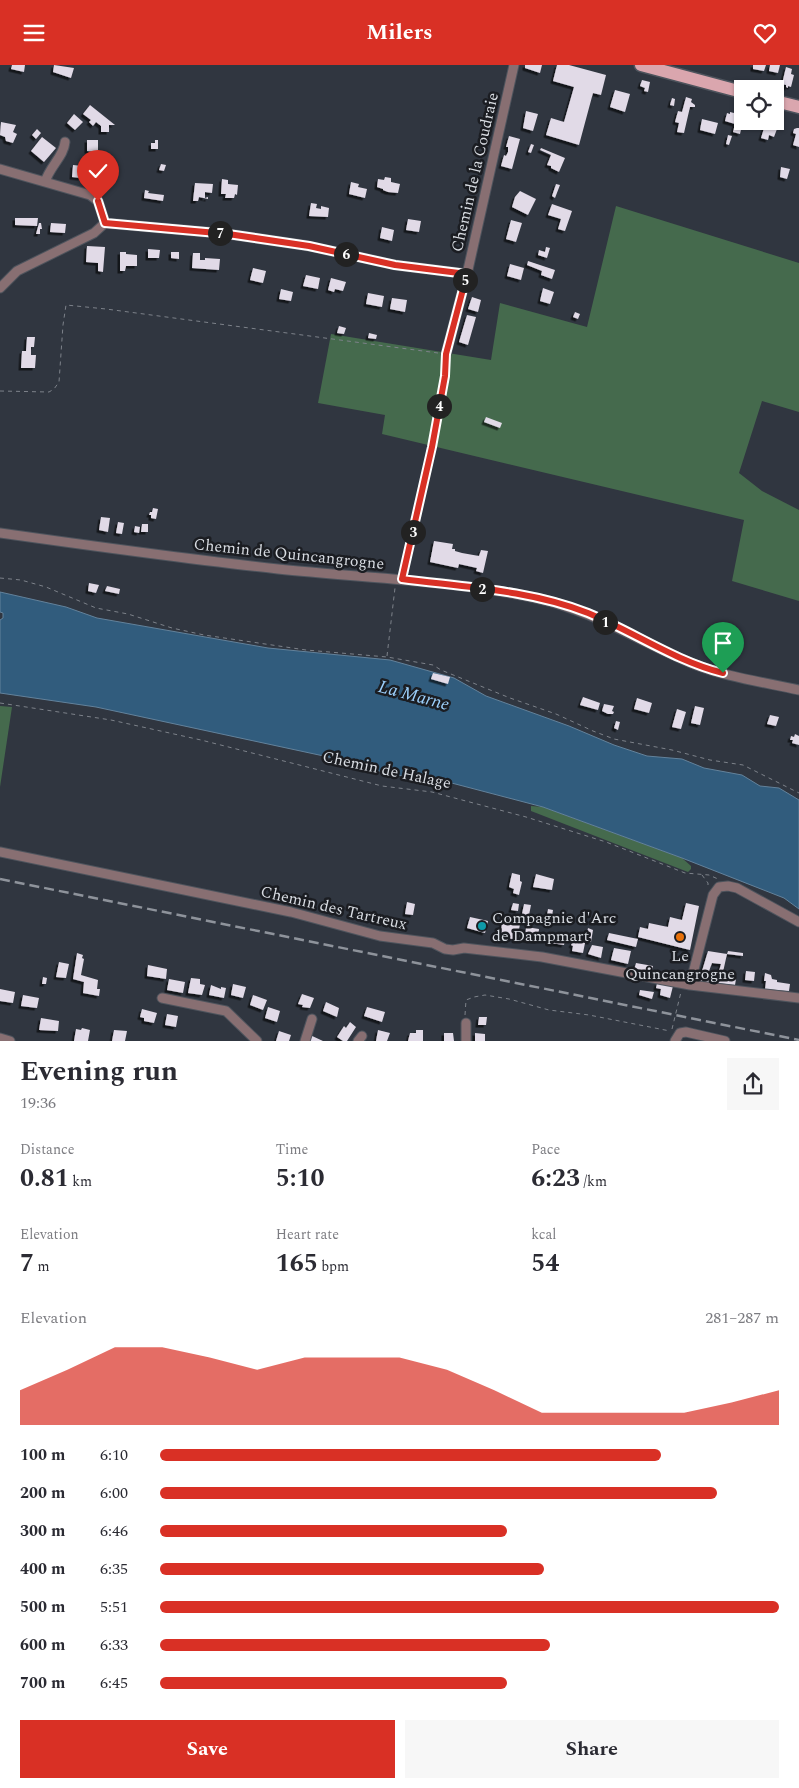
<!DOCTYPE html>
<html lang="en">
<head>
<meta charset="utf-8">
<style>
  body { margin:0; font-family:Spectral,serif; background:#f7f7f7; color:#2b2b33; height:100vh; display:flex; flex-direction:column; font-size:19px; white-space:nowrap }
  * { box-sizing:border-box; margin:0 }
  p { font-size:16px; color:#7c7c81 }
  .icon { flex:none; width:28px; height:28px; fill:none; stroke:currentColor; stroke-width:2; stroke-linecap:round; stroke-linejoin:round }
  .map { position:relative; height:976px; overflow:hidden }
  .panel { display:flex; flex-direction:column; background:#fff; flex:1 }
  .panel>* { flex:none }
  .fabs { position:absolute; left:734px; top:15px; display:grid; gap:10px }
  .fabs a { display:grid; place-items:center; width:50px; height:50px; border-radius:0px; background:#fff; box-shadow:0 1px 4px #0004; font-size:25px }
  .pin { position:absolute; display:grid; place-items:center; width:42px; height:42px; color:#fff; margin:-51px -21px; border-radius:50% 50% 50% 0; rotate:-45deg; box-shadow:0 0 5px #0007 }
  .pin .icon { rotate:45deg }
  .km { position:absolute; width:25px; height:25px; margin:-12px; border-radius:50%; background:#222; color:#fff; font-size:14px; line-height:25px; text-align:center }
  .round { display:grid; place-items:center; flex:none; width:52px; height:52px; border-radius:0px; background:#f7f7f7 }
  .overview { display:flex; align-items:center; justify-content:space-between; height:85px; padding:0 20px }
  h1 { font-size:28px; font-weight:700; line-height:38px }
  .metrics { display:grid; grid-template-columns:repeat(3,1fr); gap:8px; height:85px; padding:5px 20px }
  .metrics div { display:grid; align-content:center }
  .metrics b { font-size:25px; font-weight:700 }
  .metrics small { font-size:14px; font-weight:400 }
  .metrics p { font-size:14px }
  .chart { height:140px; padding:10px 20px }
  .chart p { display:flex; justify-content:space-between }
  .chart svg { width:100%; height:90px; margin-top:5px; fill:#d93025; opacity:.7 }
  .button { display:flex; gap:10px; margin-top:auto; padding:10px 20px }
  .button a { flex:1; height:58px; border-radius:0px; background:#d93025; color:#fff; font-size:20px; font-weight:700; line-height:58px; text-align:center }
  .button a+a { background:#f7f7f7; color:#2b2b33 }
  ul { padding:0 20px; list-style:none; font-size:16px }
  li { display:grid; grid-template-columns:80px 60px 1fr; align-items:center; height:38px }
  li i { height:12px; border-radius:6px; background:#d93025 }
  header { display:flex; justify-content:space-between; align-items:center; height:65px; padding:0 20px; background:#d93025; color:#fff; font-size:22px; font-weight:700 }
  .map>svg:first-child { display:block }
</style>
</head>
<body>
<header><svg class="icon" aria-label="menu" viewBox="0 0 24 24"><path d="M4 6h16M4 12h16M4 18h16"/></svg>Milers<svg class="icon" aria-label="heart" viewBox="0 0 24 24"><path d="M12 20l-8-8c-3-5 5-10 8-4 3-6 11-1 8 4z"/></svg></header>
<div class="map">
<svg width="799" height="976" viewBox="0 0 799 976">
  <defs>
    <filter id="shadow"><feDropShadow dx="-2.5" dy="2.5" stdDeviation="0" flood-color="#0009"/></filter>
  </defs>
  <rect width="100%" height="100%" fill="#303640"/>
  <path fill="#456a4d" d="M616,141L799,198V347L762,336L739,408L762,426L799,445V536L732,516L744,455L382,369L385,350L318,338L331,269L491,295L500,238L587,262Z
    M0,641L12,642L0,722Z
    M531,741L543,742L682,793L691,801V804L688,807L531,746Z"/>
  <path fill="#315c7d" stroke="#63829b" d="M0,527L66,542L97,553L268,583L390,595L454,613L486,631L569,661L614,680L647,691L682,694L704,703L742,710L760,721L779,723L799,735V844L784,833L682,793L543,742L444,716L389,709L347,696L96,642L0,628V555L3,553V548L0,547Z"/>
  <path fill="#e1dae7" filter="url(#shadow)" d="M12,0H25L24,7L11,4Z
    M54,0L74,3L71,13L53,7Z
    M525,0H542L540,8L525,3Z
    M557,0H569L606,10L601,30L593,28L579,80L546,70L551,53L564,57L574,22L553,16Z
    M753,0H766L764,6L753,4Z
    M770,0H780L778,8L769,6Z
    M786,2L792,4L791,9L794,10L791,22L788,21V23L786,22V20L782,19Z
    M642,15L650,17L648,27L644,26L645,23L640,21Z
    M615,25L630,29L625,47L610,42Z
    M686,32L692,34L691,37L695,40V42H690L684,68L677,67L679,58L675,57L678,46L682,47Z
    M672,33L675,34L674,41L670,40Z
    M90,40L115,60H109V67H101V61L96,57L93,61L89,57L91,55L83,49Z
    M526,46L538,49L533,66L523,63Z
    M730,47L738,49L737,52L742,54L743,56L740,69L733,67L735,59L725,56L727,48L730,49Z
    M74,49L83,57L75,65L67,58Z
    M702,54L718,58L715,69L700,65Z
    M1,57L16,60L13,67L17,69L13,78L6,76L5,72L0,70Z
    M765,60L777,64L774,72L769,70L768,75L761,73Z
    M797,63H799V82L793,80L796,69L793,68L794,64Z
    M37,64L41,68L36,74L32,70Z
    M728,70L732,71L729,80L726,79Z
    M509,71L520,74L512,104L501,101L504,90L506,91L508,87V82H506Z
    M42,72L56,83L44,97L31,86Z
    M87,75H98V87L87,86Z
    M155,75H158V84H151V78H155Z
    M531,79L534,80L531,88L528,87Z
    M541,83L565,93L559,107L551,103V101L547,100L551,90L540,85Z
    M93,91H105V98H101L102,104H94Z
    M161,99L166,100L164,106L159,105Z
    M73,100L82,101L81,113L72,112Z
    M781,102L790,104L787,114L780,112Z
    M385,112L391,113V117L400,119L398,128L388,127L383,125V124L377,122L378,114L384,115Z
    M222,114L228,115V119L238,120L237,130L235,129L234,133H225L226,129H221Z
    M351,117L359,119L358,122L367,124L365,133L349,129Z
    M195,118L213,119L212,128L205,127V133L208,132V134L199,132L198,136H193Z
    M556,119L560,120L555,133L552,131Z
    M145,125L149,126L148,128L164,130L163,136L144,133Z
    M520,126L536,134L528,150L512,142L515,132Z
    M311,138L317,139L316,143L321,144V141L329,143L328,152L309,151Z
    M552,139L572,146L565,166L558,164L561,154L548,150Z
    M15,153H38L37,161L15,160Z
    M408,154L421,156L419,167L406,165Z
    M511,155L522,158L516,177L506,174Z
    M39,158H41L42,164H40V169H36Z
    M51,158L66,159L65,168L50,167Z
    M382,162L394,165L392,176L380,173Z
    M87,181L105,182L103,207L98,206V198L86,197Z
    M546,182L550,183L547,193L538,190L539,185L545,187Z
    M148,184L160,185L159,193H148Z
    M120,187H126V189L137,190V201H126L125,206H120Z
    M171,187H179V194L171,193Z
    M193,188H200V195H205V193L220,194L219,205L192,203Z
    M528,196L555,205L552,214L541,210L542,206L527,200Z
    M510,199L524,203L521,215L507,211Z
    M253,203L266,206L263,218L250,215Z
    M306,210L320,213L318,224L303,221Z
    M331,213L346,217L343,226L335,224L334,227L328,225Z
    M543,223L554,227L550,239L540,236Z
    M281,224L293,227L291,236L279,234Z
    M368,228L384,231L382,242L366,239Z
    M472,232L481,235L478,247L468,244Z
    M392,233L407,235L405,247L390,244Z
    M575,247L580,249L578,254L573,252Z
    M467,250L476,252L468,280L459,277Z
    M339,261L346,263L344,269L337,268Z
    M369,268L377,270L376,274L368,273Z
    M27,272H35L34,282H31V290H36L35,303H21L22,286H26Z
    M486,352L502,358L500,363L484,357Z
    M153,443L158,444L156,454L151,453V450H149L150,447H152Z
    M101,452L110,453L108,467L99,465Z
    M118,457L124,458L122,469L116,468Z
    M142,459H148V467H141Z
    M135,461L140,462L139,468L134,467Z
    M434,476L453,479L452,484H455V486L462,488L479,491L481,485L488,486L483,508L476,506L477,503L459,499L458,503L430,497Z
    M89,518L99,520L96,528L88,526Z
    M107,521L120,524L119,529L105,526Z
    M433,608L450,612L448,619L431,614Z
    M583,632L600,638L598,645L580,640Z
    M637,633L652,638L649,648L634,644Z
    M604,639L614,641L612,646L614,647L613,649H608L602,646Z
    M695,641L704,643L700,660L691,658Z
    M677,644L686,647L681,664L672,662Z
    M770,650L779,652L776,661L767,659Z
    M616,656L620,657L618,665L614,663Z
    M795,669L799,671V680L792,678L793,675H790L791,671L794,672Z
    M512,808L520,810V816L522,817L519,830L513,828L514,824L509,822Z
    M536,809L554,814L552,825L533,822Z
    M407,837L415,839L413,850L405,849Z
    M513,838L519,839L518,846L511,845Z
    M686,838L699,841L690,885L638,872L640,862L648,864L649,858L668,862L670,852L682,855Z
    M524,839L531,840L528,855L521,854Z
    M548,844L553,845L551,857H546Z
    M470,852L488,856L485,868L467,863Z
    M502,857L520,859L518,870H514L513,874L505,873V869L501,868Z
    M526,862L539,864L538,876L525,875Z
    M588,863L593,865L591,877L585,876Z
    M553,868L566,870L564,880L551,878Z
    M609,868L638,874L636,882L607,875Z
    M574,875L585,878L583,888L572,886L573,881L571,880Z
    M592,880L603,882L601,893L588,889Z
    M614,883L631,886L628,899L611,895Z
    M708,886L727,889L728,886L743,888V891L727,889L723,907L719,906L721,899L712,898L708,909L736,914L735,920L699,916Z
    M77,888L83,890L82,893L84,894L81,910L98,915L97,924H100L99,931L83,928L84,917L73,914Z
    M59,897L69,899L66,913L56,912Z
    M636,898L653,901L651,909L634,905Z
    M148,900L167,904L166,914L147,911Z
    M746,906L755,907L754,916L745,915Z
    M765,908L771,910L772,914L777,915V917L790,919L789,926L765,924L766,916H764Z
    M43,912L47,913L46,919H42Z
    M191,913L200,914V919L205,920L202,930L188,928Z
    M169,914L185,917L183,928L167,925Z
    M657,918L673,921L670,933L660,930L661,924L656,923Z
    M233,919L246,922L243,933L231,930Z
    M211,920L221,924V922L226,923L224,933L209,930Z
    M0,924L15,927L13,938L0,936Z
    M640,925L654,927L652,934L639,930Z
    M302,929L314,933L310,943L302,942L303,940L298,939Z
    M23,930L39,933L37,943L21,941Z
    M253,930L267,935L263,945L250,940Z
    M326,937L339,943L337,952L323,946Z
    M268,942L280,946L277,957L265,953Z
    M367,942L385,947L382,957L364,951Z
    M142,944L157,948L154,958L144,956V953L140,952Z
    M167,949L178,951L176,962L165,960Z
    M479,952H487L486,960H478Z
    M41,953L59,956L58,966L39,965Z
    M350,957L356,962L347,976H343L337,972L344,961L346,963Z
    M82,963L90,965L88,976H74L76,964L81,965Z
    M114,965L127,966L125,976H112Z
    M378,965L390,968L387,976H376Z
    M416,965H423V976H408L410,968H416Z
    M279,966L291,970L289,976H276Z
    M444,968H453L454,976H444Z
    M475,968L485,969V976H475Z
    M310,970L323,976H308Z"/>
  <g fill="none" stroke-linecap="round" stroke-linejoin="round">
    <defs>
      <path id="street" d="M0,104L90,130L98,136L105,158L94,168L17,206L0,223
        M45,117C50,101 64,91 65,77
        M105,158L228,169L309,181L395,200L467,209
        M446,289L467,209L514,0
        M0,468C92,481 185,494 278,504C364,513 451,515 536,533C592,545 639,576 691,598C725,612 763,617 799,625
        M0,787L291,847L380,871L433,878L445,884L453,885L464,883L542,892L690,920L799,933
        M690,920L713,830L719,822L728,821L737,823L799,857
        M162,933L226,946L257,976
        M466,958V976
        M0,973L10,976
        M305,976L312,954
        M358,976L362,971
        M675,976L680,968L686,967L725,976"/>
      <path id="primary" d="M641,0L742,27
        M775,36L799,42"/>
    </defs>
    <use href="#street" stroke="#4e545d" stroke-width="11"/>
    <use href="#primary" stroke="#4e545d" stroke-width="15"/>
    <path stroke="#7d828a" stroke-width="1" stroke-dasharray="4 4" stroke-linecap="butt" d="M0,326L49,327L54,324L59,317L63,260L66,240L106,244L438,288
      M404,506L432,382L445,311L446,297
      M0,513L21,515L46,522L96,543L128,549L172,563L204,570L306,585L387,592L433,600L441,605L510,633L556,649L593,666L614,674L672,685L710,695L743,700L799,728
      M387,591L395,523
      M0,638L111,655L201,675L382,721L432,727L526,752L606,777L685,808L709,810L718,814
      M702,810L708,818V821
      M465,950L466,935L474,932L485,930L509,934L549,945L589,950L670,966
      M672,964L681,927"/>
    <use href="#street" stroke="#886f72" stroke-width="9"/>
    <use href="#primary" stroke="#daa6ae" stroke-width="12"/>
    <path stroke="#8e939b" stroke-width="2.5" stroke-dasharray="10 5" stroke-linecap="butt" d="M0,814L799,975"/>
  </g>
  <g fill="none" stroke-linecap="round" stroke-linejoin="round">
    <defs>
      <path id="route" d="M98,136L105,158L228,169L309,181L395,200L467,209L446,289L445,311L432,382L402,514C464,522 530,525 588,548C634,567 675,596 723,608"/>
    </defs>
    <use href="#route" stroke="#fff" stroke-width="10"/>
    <use href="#route" stroke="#d93025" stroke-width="6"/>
  </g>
  <circle fill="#0f9aa8" stroke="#1b1d22" stroke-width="2" cx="482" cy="861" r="5"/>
  <circle fill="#e8710a" stroke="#1b1d22" stroke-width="2" cx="680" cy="872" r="5"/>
  <g text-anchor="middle" stroke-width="5" stroke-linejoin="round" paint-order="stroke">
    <g font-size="16" fill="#d8dce2" stroke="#1b1d22">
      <text transform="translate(474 107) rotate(-77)" y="6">Chemin de la Coudraie</text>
      <text transform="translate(289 488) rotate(6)" y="6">Chemin de Quincangrogne</text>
      <text transform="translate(387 704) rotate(12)" y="6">Chemin de Halage</text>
      <text transform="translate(334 842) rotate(13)" y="6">Chemin des Tartreux</text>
    </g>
    <g font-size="16" fill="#d8dce2" stroke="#1b1d22" text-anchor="start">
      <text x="492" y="858">Compagnie d'Arc<tspan x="492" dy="18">de Dampmart</tspan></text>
      <text x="680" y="896" text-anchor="middle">Le<tspan x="680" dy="18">Quincangrogne</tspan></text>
    </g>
    <g font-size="18" font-style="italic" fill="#9dd1fd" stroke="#1b1d22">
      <text transform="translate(414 630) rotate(15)" y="6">La Marne</text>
    </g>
  </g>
</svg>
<div class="fabs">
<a><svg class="icon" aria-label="locate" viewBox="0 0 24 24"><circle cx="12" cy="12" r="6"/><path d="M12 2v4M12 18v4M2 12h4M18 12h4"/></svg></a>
</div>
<div class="pin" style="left:723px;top:608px;background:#1e9e55"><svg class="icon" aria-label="arrive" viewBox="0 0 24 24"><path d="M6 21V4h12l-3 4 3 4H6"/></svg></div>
<div class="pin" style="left:98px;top:136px;background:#d93025"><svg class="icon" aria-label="check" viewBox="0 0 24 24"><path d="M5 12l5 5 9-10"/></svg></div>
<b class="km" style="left:605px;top:557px">1</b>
<b class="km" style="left:482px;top:524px">2</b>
<b class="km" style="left:413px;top:467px">3</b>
<b class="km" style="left:439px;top:341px">4</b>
<b class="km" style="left:465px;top:215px">5</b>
<b class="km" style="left:346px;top:189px">6</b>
<b class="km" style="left:220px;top:168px">7</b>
</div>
<section class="panel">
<div class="overview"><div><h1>Evening run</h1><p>19:36</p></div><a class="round"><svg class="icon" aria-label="share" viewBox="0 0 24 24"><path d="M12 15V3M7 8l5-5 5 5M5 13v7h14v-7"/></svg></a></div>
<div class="metrics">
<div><p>Distance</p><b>0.81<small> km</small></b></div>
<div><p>Time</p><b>5:10</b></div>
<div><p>Pace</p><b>6:23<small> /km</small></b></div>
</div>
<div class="metrics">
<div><p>Elevation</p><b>7<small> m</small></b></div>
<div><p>Heart rate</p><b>165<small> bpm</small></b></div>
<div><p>kcal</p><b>54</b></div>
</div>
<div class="chart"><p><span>Elevation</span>281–287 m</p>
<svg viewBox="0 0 160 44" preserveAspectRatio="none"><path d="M0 44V27L10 17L20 6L30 6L40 11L50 17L60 11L70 11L80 11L90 17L100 27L110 38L120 38L130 38L140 38L150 33L160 27V44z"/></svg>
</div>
<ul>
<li><b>100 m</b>6:10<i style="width:81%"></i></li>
<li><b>200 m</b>6:00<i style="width:90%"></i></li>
<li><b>300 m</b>6:46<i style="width:56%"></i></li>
<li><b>400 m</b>6:35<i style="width:62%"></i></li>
<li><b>500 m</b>5:51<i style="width:100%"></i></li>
<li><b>600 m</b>6:33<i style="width:63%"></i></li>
<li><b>700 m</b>6:45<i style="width:56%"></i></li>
</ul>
<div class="button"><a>Save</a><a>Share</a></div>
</section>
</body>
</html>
